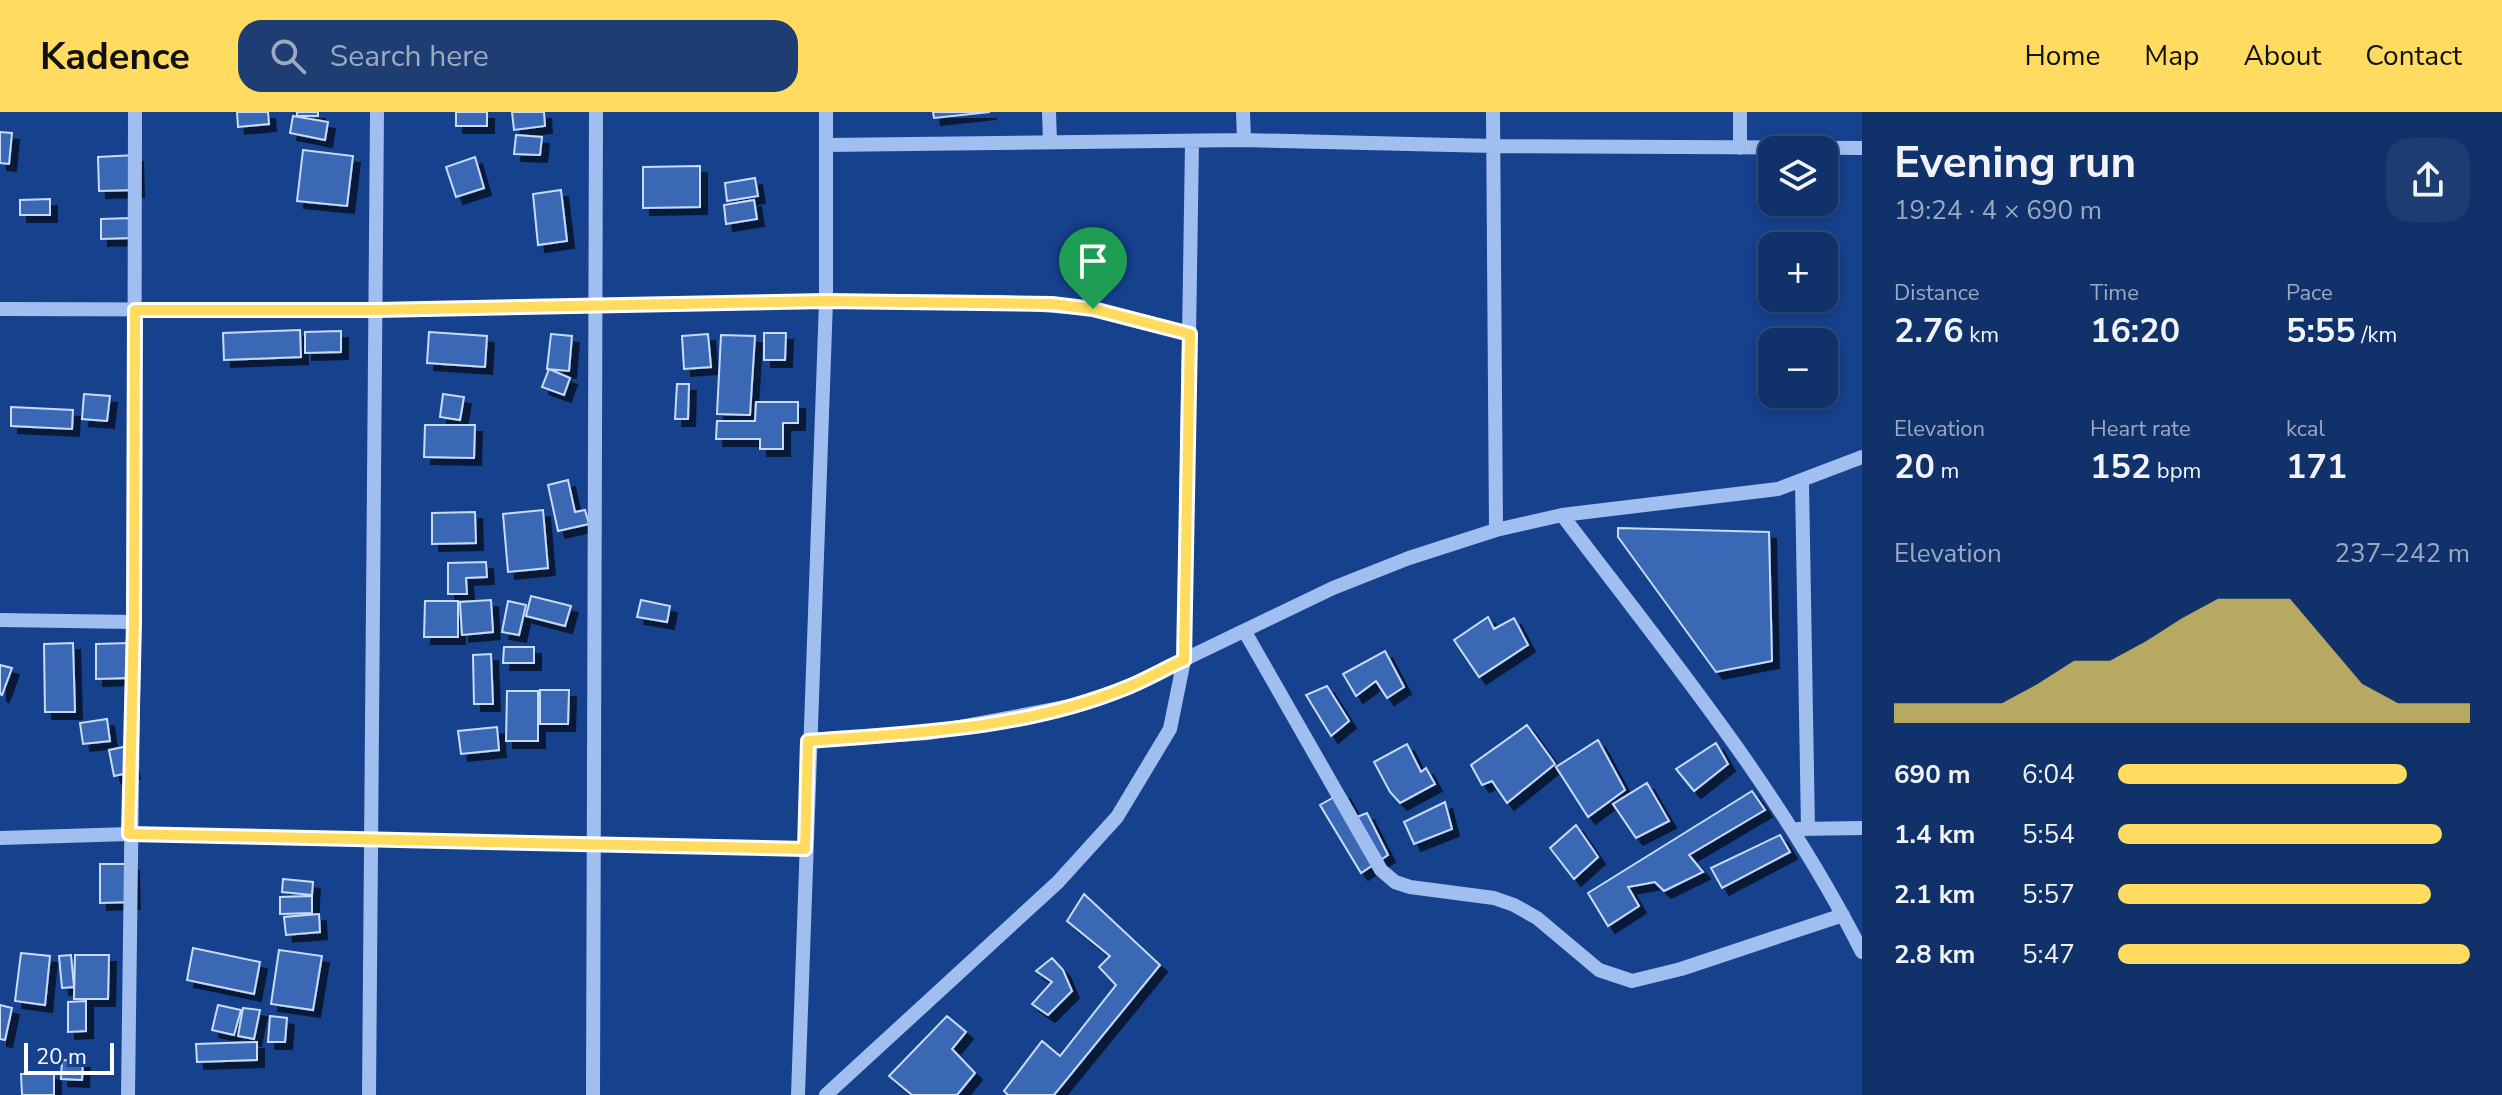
<!DOCTYPE html>
<html lang="en">
<head>
<meta charset="utf-8">
<style>
  body { margin:0; font-family:"Nunito Sans",sans-serif; background:#1e3d72; color:#f1f3f6; height:100vh; display:flex; flex-direction:column; font-size:30px; white-space:nowrap }
  * { box-sizing:border-box; margin:0 }
  p { font-size:26px; color:#9ca9c1 }
  .icon { flex:none; width:44px; height:44px; fill:none; stroke:currentColor; stroke-width:2; stroke-linecap:round; stroke-linejoin:round }
  .map { position:relative; flex:1; overflow:hidden }
  .details { display:flex; flex-direction:column; background:#10316a; width:640px }
  .details>* { flex:none }
  .buttons { position:absolute; left:1758px; top:24px; display:grid; gap:16px }
  .buttons a { display:grid; place-items:center; width:80px; height:80px; border-radius:16px; background:#10316a; box-shadow:0 4px 12px #0003,0 0 0 2px #304c7e; font-size:40px }
  .scale { position:absolute; left:24px; bottom:20px; width:90px; box-sizing:border-box; padding-left:8px; border:4px solid #fff; border-top:0; font-size:22px; line-height:28px; white-space:nowrap; color:#fff; -webkit-text-stroke:6px #16418d; paint-order:stroke }
  .pin { position:absolute; display:grid; place-items:center; width:68px; height:68px; color:#fff; margin:-82px -34px; border-radius:50% 50% 50% 0; rotate:-45deg; box-shadow:0 0 8px #0007 }
  .pin .icon { rotate:45deg }
  .round { display:grid; place-items:center; flex:none; width:84px; height:84px; border-radius:24px; background:#1e3d72 }
  .summary { display:flex; align-items:center; justify-content:space-between; height:136px; padding:0 32px }
  h1 { font-size:44px; font-weight:700; line-height:60px }
  .metrics { display:grid; grid-template-columns:repeat(3,1fr); gap:12px; height:136px; padding:8px 32px }
  .metrics div { display:grid; align-content:center }
  .metrics b { font-size:34px; font-weight:700 }
  .metrics small { font-size:22px; font-weight:400 }
  .metrics p { font-size:22px }
  .chart { height:224px; padding:16px 32px }
  .chart p { display:flex; justify-content:space-between }
  .chart svg { width:100%; height:144px; margin-top:8px; fill:#ffdc5f; opacity:.7 }
  ul { padding:0 32px; list-style:none; font-size:26px }
  li { display:grid; grid-template-columns:128px 96px 1fr; align-items:center; height:60px }
  li i { height:20px; border-radius:10px; background:#ffdc5f }
  header { display:flex; align-items:center; gap:48px; box-sizing:border-box; height:112px; padding:0 40px; background:#ffdc5f; color:#111 }
  header strong { font-size:38px }
  nav { display:flex; gap:44px; margin-inline-start:auto; font-size:28px }
  .search { width:560px; height:72px; background:#1e3d72; display:flex; align-items:center; gap:20px; box-sizing:border-box; padding:0 28px; border-radius:24px; color:#9ca9c1; font-size:30px }
  main { display:flex; flex:1; min-height:0 }
  .map>svg:first-child { display:block }
</style>
</head>
<body>
<header>
<strong>Kadence</strong>
<div class="search"><svg class="icon" aria-label="search" viewBox="0 0 24 24"><circle cx="10" cy="10" r="6"/><path d="M15 15l6 6"/></svg>Search here</div>
<nav><a>Home</a><a>Map</a><a>About</a><a>Contact</a></nav>
</header>
<main>
<div class="map">
<svg width="1862" height="983" viewBox="0 0 1862 983">
  <defs>
    <filter id="shadow"><feDropShadow dx="7" dy="7" stdDeviation="0" flood-color="#0009"/></filter>
  </defs>
  <rect width="100%" height="100%" fill="#16418d"/>
  <path fill="#3a68b4" stroke="#c7dbfb" stroke-width="2" filter="url(#shadow)" d="M237,0H268L269,12L238,15Z
    M297,0H318V4H297Z
    M456,0H487V14H456Z
    M512,0H544L545,14L514,18Z
    M933,0H990L934,6Z
    M293,4L328,10L325,28L290,21Z
    M0,20L12,21L9,52L0,51Z
    M516,23L542,25L540,43L514,42Z
    M303,38L353,44L347,94L297,89Z
    M136,43L137,78L99,79L98,45Z
    M475,45L484,76L456,85L446,55Z
    M700,54V95L643,96V55Z
    M755,66L758,84L727,89L725,71Z
    M561,78L567,129L538,133L533,82Z
    M50,87V103H20V88Z
    M754,88L757,107L726,112L724,93Z
    M131,106L132,126L101,127V107Z
    M300,218L301,245L224,248L223,221Z
    M341,219V240L305,241V220Z
    M429,220L487,224L485,255L427,251Z
    M764,221H786L785,248H764Z
    M551,222L572,224L569,259L547,257Z
    M708,222L711,255L684,257L682,224Z
    M721,223L755,224L750,303L717,302Z
    M549,257L570,266L564,283L542,275Z
    M677,272H689L688,307H675Z
    M84,282L110,284L107,309L82,307Z
    M443,282L464,285L460,308L440,305Z
    M756,290H798V311H783V337H760V327H716L717,309H755Z
    M11,295L73,298L72,317L11,314Z
    M425,313H475L474,346L424,345Z
    M568,368L575,400L585,398L589,412L558,419L548,373Z
    M543,398L548,456L508,460L503,402Z
    M475,400L476,431L432,432V401Z
    M1618,416L1769,420L1772,549L1716,560L1618,425Z
    M486,450L487,465L466,466L467,482H448V451Z
    M531,484L571,494L565,514L526,504Z
    M491,488L493,520L462,523L460,490Z
    M641,488L670,494L667,510L637,505Z
    M425,489H458V525H424Z
    M508,489L526,493L519,523L502,520Z
    M1488,505L1494,517L1514,506L1528,533L1479,565L1454,528Z
    M73,531L75,600H45L44,532Z
    M129,531L130,566L96,567V532Z
    M504,535H534V551H503Z
    M1385,539L1404,575L1387,586L1376,569L1356,584L1343,562Z
    M491,542L493,592H474L473,543Z
    M0,553L12,556L2,583L0,582Z
    M1327,574L1349,609L1331,624L1306,583Z
    M540,578H569L568,612H540Z
    M507,579H538V629H506Z
    M107,607L110,629L83,632L80,611Z
    M1527,613L1555,652L1507,691L1492,669L1482,673L1471,653Z
    M497,615L499,638L461,642L458,619Z
    M1598,628L1625,678L1588,705L1556,655Z
    M1716,631L1728,652L1694,679L1676,657Z
    M1407,632L1421,660L1426,656L1435,672L1400,691L1390,680L1374,650Z
    M128,634L133,660L114,664L109,638Z
    M1647,671L1669,709L1636,726L1613,692Z
    M1752,679L1765,698L1689,743L1703,760L1664,779L1655,770L1628,775L1639,794L1608,814L1588,781Z
    M1343,680L1357,705L1367,701L1388,743L1361,761L1320,693Z
    M1445,690L1452,717L1414,732L1404,710Z
    M1576,713L1598,745L1574,767L1550,736Z
    M1780,723L1790,740L1722,776L1711,756Z
    M100,752H132L133,790L100,791Z
    M283,767L313,770L312,783L282,780Z
    M1084,782L1160,853L1054,983H1008L1004,979L1042,929L1060,944L1116,873L1099,855L1110,844L1067,809Z
    M312,784V801L280,802V785Z
    M319,802L320,820L286,823L284,805Z
    M193,836L260,850L254,882L187,868Z
    M279,838L322,844L313,898L271,892Z
    M21,841L50,844L45,893L15,889Z
    M71,843L74,875L62,876L59,844Z
    M75,843H109L108,887H74Z
    M1052,846L1063,858L1072,879L1048,903L1032,892L1052,870L1036,859Z
    M86,889V919L68,920V890Z
    M0,893L12,896L5,928L0,927Z
    M218,893L241,898L234,923L212,918Z
    M243,896L260,898L254,927L238,924Z
    M270,904L287,906L285,930H268Z
    M947,904L966,920L952,937L975,961L957,983H912L889,964Z
    M257,930V948L197,950L196,932Z
    M62,948L83,949L82,968L61,967Z
    M54,961V983H22L21,962Z"/>
  <g fill="none" stroke-linecap="round" stroke-linejoin="round">
    <path stroke="#a0beef" stroke-width="14" d="M1049,0L1050,30
      M1243,0L1244,28
      M1493,0L1496,418
      M1740,0V36
      M826,33L1244,28L1493,34L1862,36
      M0,197L376,198L826,189L1002,190L1093,197L1190,222
      M1802,371L1808,717
      M1562,403C1669,544 1782,681 1862,840
      M0,508L134,510
      M1245,520L1381,758L1395,770L1410,775L1494,786L1514,793L1537,806L1599,858L1632,869L1681,857L1843,803
      M808,629L928,621L1071,594L1123,577L1333,476L1409,446L1496,418L1562,403L1778,377L1862,345
      M1798,717L1862,716
      M0,726L129,722L805,737
      M128,983L134,510L135,0
      M369,983L377,0
      M593,983L596,0
      M798,983L826,189V0
      M826,983L1058,770L1117,705L1170,617L1184,548L1192,31"/>
  </g>
  <g fill="none" stroke-linecap="round" stroke-linejoin="round">
    <defs>
      <path id="route" d="M826,189L1052,192L1093,197L1190,222L1184,548C1164,557 1144,569 1123,577C1024,617 913,621 808,629L805,737L129,722L134,510L135,198H376Z"/>
    </defs>
    <use href="#route" stroke="#fff" stroke-width="16"/>
    <use href="#route" stroke="#ffdc5f" stroke-width="10"/>
  </g>
</svg>
<div class="buttons">
<a><svg class="icon" aria-label="layers" viewBox="0 0 24 24"><path d="M12 4l9 5-9 5-9-5zM3 14l9 5 9-5"/></svg></a>
<a>+</a>
<a>−</a>
</div>
<div class="scale">20 m</div>
<div class="pin" style="left:1093px;top:197px;background:#1e9e55"><svg class="icon" aria-label="arrive" viewBox="0 0 24 24"><path d="M6 21V4h12l-3 4 3 4H6"/></svg></div>
</div>
<section class="details">
<div class="summary"><div><h1>Evening run</h1><p>19:24 · 4 × 690 m</p></div><a class="round"><svg class="icon" aria-label="share" viewBox="0 0 24 24"><path d="M12 15V3M7 8l5-5 5 5M5 13v7h14v-7"/></svg></a></div>
<div class="metrics">
<div><p>Distance</p><b>2.76<small> km</small></b></div>
<div><p>Time</p><b>16:20</b></div>
<div><p>Pace</p><b>5:55<small> /km</small></b></div>
</div>
<div class="metrics">
<div><p>Elevation</p><b>20<small> m</small></b></div>
<div><p>Heart rate</p><b>152<small> bpm</small></b></div>
<div><p>kcal</p><b>171</b></div>
</div>
<div class="chart"><p><span>Elevation</span>237–242 m</p>
<svg viewBox="0 0 160 44" preserveAspectRatio="none"><path d="M0 44V38L10 38L20 38L30 38L40 32L50 25L60 25L70 19L80 12L90 6L100 6L110 6L120 19L130 32L140 38L150 38L160 38V44z"/></svg>
</div>
<ul>
<li><b>690 m</b>6:04<i style="width:82%"></i></li>
<li><b>1.4 km</b>5:54<i style="width:92%"></i></li>
<li><b>2.1 km</b>5:57<i style="width:89%"></i></li>
<li><b>2.8 km</b>5:47<i style="width:100%"></i></li>
</ul>
</section>
</main>
</body>
</html>
